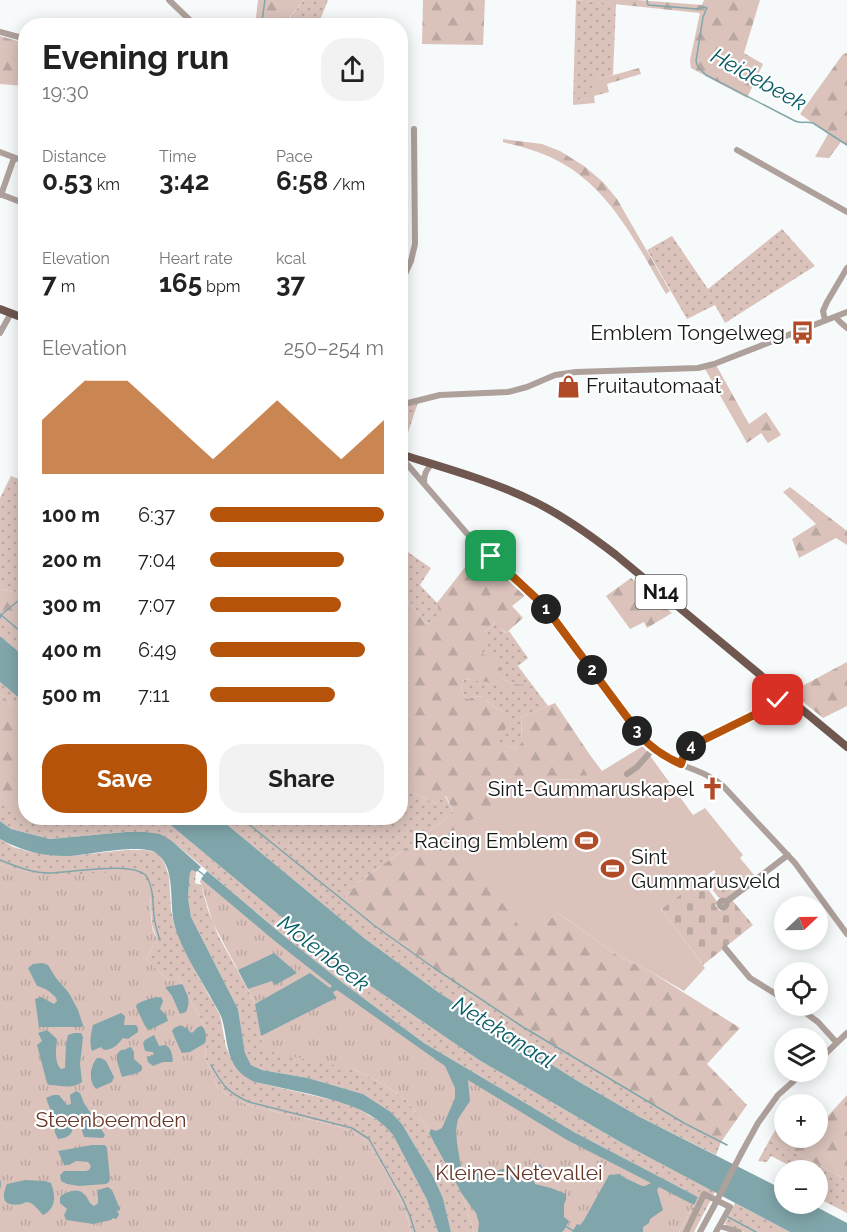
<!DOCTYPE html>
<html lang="en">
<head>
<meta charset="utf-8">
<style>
  body { margin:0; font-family:Raleway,sans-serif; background:#f2f2f2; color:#222; height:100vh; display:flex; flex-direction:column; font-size:22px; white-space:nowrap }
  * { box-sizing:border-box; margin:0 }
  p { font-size:20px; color:#767676 }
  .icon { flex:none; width:33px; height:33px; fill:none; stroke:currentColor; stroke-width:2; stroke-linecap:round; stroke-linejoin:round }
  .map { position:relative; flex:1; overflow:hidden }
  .details { position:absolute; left:18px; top:18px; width:390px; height:807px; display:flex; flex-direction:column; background:#fff; border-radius:24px; box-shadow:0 3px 15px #0003 }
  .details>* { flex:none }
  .needle { width:39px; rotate:68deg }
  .buttons { position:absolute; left:774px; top:896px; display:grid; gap:12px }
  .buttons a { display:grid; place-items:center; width:54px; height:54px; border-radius:50%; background:#fff; box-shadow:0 3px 15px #0003; font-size:30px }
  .pin { position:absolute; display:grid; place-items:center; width:51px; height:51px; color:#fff; margin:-26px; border-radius:12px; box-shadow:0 3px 9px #0006 }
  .km { position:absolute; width:30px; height:30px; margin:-15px; border-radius:50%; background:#222; color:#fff; font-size:16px; line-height:30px; text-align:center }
  .round { display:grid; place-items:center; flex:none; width:63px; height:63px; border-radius:24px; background:#f2f2f2 }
  .head { display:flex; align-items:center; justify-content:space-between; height:102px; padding:0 24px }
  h1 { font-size:33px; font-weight:700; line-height:45px }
  .stats { display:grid; grid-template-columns:repeat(3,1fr); gap:9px; height:102px; padding:6px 24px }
  .stats div { display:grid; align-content:center }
  .stats b { font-size:26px; font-weight:700 }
  .stats small { font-size:16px; font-weight:400 }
  .stats p { font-size:16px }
  .chart { height:168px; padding:12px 24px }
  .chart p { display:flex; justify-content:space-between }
  .chart svg { width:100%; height:108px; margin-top:6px; fill:#b45309; opacity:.7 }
  .button { display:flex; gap:12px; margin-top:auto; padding:12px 24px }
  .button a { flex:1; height:69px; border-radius:24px; background:#b45309; color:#fff; font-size:24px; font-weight:700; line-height:69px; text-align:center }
  .button a+a { background:#f2f2f2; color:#222 }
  ul { padding:0 24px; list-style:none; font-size:20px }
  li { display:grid; grid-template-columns:96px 72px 1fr; align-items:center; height:45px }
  li i { height:15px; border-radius:8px; background:#b45309 }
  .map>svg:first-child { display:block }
</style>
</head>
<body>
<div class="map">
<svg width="847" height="1232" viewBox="0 0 847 1232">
  <defs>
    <pattern id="grass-dots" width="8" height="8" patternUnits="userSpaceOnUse" patternTransform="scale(1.5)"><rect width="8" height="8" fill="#dbc3bc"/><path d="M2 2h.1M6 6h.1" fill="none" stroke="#bba7a1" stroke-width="1.8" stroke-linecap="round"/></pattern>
    <pattern id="forest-firs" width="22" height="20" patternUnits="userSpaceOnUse" patternTransform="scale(1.5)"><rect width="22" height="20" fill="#dbc3bc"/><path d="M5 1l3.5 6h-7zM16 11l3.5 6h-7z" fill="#bba7a1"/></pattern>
    <pattern id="cemetery-stones" width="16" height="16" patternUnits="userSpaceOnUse" patternTransform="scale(1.5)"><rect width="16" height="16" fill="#dbc3bc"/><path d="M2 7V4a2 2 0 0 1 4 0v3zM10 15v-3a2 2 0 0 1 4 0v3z" fill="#bba7a1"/></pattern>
    <pattern id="park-tufts" width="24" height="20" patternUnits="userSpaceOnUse" patternTransform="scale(1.5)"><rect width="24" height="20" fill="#dbc3bc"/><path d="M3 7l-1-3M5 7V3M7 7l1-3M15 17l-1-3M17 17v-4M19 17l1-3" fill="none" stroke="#bba7a1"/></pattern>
  </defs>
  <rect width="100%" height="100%" fill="#f6fafa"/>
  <path fill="url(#grass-dots)" d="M304,0H328L318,25L283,26Z
    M576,0L616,4L613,75L593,81L594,87L587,98L573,101Z
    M782,229L815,266L725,323L715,305L687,319L647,250L672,236L708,289Z
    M418,402L403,448L401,447L400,407Z
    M11,476L25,481L26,581L23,591L13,592L0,589V498Z
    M402,548L431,568L420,585L437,603L442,619L427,624L407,599H401L400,549Z
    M0,614L25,636V657L0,636Z
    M496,621L505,633L509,631L528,658L518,666L548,706L521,717L522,742L515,749L498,743L510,716L496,708L480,696L467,699L461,690L464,679L531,686L516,684L502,679L481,651L485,632Z
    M0,682L25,703V715L0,694Z
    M401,785L404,789L419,795L435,804L445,796L454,813L359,882L342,900C419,962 502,1015 587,1065C632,1091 676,1118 721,1142L716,1155L638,1116L576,1080L438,992L364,938L219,818H400Z
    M0,793C28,836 77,822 120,818C134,817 148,818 162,818L337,963L479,1060L622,1143L715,1192L694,1232H679L698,1197L574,1132L424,1043L343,983L284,936L172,841L145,832H126L50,839L11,829L0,821Z
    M0,839L13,847L27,851L51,855L70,856L126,850H146L157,853L164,862L169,876L171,909L174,925L198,976L220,1015L226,1047L234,1065L239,1071L255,1082L341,1102L357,1108L385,1125L393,1135L427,1200L438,1232H411L407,1216L399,1196L386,1171L365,1141L354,1133L337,1126L251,1106L233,1099L218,1088L206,1060L205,1036L203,1023L178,977L170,982L146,959L157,939L152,925L150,895L59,879L5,867L0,864Z
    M192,870L196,872L195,883L201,885L208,910L218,935L254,1001L258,1013L262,1042L353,1069L385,1085L407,1101L423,1121L462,1194L474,1232H451L443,1198L433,1176L402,1124L391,1112L363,1094L308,1078L262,1070L251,1065L245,1054L238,1009L191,917L188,897L190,873Z
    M716,872L733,894L726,900L720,899L705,881Z
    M770,1139L847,1180V1213L818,1198V1170H798L771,1156L767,1162L758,1161Z
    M735,1203L790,1232H744L725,1224Z"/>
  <path fill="url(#forest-firs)" d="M258,0H304L283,25H255Z
    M423,0H485L483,45L422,44Z
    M575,0H637L702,5L704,0H760L744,53L763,64L747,98L691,68L690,60L700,13Z
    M0,36L25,43V86L0,84Z
    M847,53V145L841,142L829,158L815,157L828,134L800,114L843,54Z
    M639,68L641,74L607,84L609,92L594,96L595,103L573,105V101L587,98L586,89L594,87L592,81Z
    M503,139L542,144L560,151L584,166L603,182L617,199L670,291L666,294C637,245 610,187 556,160C539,151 521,147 503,142Z
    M716,365L749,424L766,412L781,435L768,443L761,433L747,443L705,369Z
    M790,487L847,531V545L836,538L799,558L792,539L816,524L783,492Z
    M477,552L526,595L512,606L523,618L506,633L495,622L485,632L492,641L482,651L484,655L494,657L502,669V679L516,684L534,686L514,690L487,682L464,679L461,690L467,699L480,696L496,708L511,716L499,743L515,749L522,742L521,717L555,703L590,755H585L590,779L536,780L527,936L558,913L617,955L651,972L740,1028L707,1064L747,1105L721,1142C676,1118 631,1091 587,1065C502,1015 418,962 342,900L359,882L454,813L446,796L435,804L419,795L404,789L401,785V599H407L427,624L441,619L437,603Z
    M631,578L672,613L647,628L644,622L630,629L606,596Z
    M25,581V636L0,614V589L13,592L23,591Z
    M847,662V706L823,718L791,692Z
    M0,694L25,715V817L22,816L7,804L0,793Z
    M28,818H131L58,824Z
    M847,1095V1180L770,1139L784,1116V1137H818V1127Z"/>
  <path fill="url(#cemetery-stones)" d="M701,879L718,903L715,905L720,911L728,907L729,902L732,900L753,925L703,965L661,909Z"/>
  <path fill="url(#park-tufts)" d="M0,864L5,867L49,876L131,871C157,875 148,906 152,925C152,930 155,934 157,939L146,959L169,981L178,977L203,1023L205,1036L206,1060L218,1088L233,1099L251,1106L337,1126L354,1133L365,1141L386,1171L399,1196L407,1216L411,1232H0Z
    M204,875L422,1047L696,1201L679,1232H474L462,1194L423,1121L407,1101L385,1085L353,1069L275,1053C268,1050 265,1048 262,1042L258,1013L254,1001L213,923L200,881Z"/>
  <path fill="#dbc3bc" d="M643,746L693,815L705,808L743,855L740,858L755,876L733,894L714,870L661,909L705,968L684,991L651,972L617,955L558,913L527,937L451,832L536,780L589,779L581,763L585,755H590L602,771Z"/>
  <path fill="#80a6ab" d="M0,636L25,657V703L0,682Z
    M162,818H219L364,938L438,992L576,1080L638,1116L784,1190V1203H809L847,1223V1232H790L622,1143L479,1060L337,963Z
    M0,821L11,829L50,839L126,832H145L160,834L172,841L201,867L196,872L192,870L190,873L188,897L191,917L238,1009L245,1053L251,1065L262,1070L308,1078L363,1094L391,1112L402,1124L433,1176L443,1198L451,1232H438L427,1200L393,1135C372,1109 341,1102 310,1094C292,1090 273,1086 255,1082C246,1078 239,1073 234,1065C225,1048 227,1033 221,1016C218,1009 213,1003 210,996C198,975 182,950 175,927C169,907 175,876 163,860C161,858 159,855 156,853C141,843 89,855 70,856C46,857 21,851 0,839Z
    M207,871L284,936L343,983L424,1043L574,1132L698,1197L694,1205L659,1187L657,1190L663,1210L650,1219L649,1223L643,1227V1232H572L577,1224L580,1225L584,1220L609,1175L620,1174L623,1177L642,1186H645L651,1183L567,1140L468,1080L470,1101L458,1119L456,1130L457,1143L461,1167L464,1170L476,1169L489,1173L510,1167L531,1169L535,1165L540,1164L548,1175L544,1179H536L534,1180L535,1184L551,1188L566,1194V1200L564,1204V1217L569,1221L564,1230L562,1232H478L479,1223L476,1213L462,1194L429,1133L431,1129L436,1131L442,1128L455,1098V1088L445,1066L337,990L333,992L336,998L261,1036L255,1004L310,973L330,988L332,986L276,942L201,879Z
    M274,953L297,973L275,985L272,981L248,989L238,970Z
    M42,963L48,965L56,978L69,993L78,1010L83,1025L82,1027H39L35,999L41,997L54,1004L57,1001L56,998C51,992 45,988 37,986L28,968L33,964Z
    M182,984C188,995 191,1001 186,1012L180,1014L172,996L165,987Z
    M161,997L163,1001L160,1009L166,1015L168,1021L149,1030L145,1026L136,1007L137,1004C145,1000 153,997 161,997Z
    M121,1013L125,1016L124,1025H136L138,1028V1032L128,1039L123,1038C117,1045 115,1049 104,1050L101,1047L92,1051C89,1043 91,1033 93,1025Z
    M181,1025L184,1028L187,1027L189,1031L192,1033L198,1027L202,1026C206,1030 207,1038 205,1043L190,1052L182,1053C180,1050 174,1036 172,1031L174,1028Z
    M47,1030L57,1039C56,1049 54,1062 61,1069L65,1068L66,1044L68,1035L74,1033H81L83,1037L80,1064L82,1082C71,1090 61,1085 49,1085L47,1083L37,1045L42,1041L38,1033Z
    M154,1035L159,1046L165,1045C171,1047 172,1054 173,1060L172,1062H163L153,1066L148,1062L147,1057L153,1055L154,1053L152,1052L145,1051L143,1043L145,1040Z
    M131,1047L134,1052V1059L142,1066V1070L138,1073L122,1077L117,1061V1054L121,1050L127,1049V1048Z
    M97,1058H101L106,1061L114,1077L112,1082L96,1089C88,1081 90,1066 97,1058Z
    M76,1091L80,1093L84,1103L105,1135L103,1138L84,1137L81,1127L78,1124L73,1127C72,1136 66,1138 58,1139L55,1133L53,1117L46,1098L53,1095H59L67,1105L71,1104L70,1095Z
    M92,1145H105L107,1148L110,1179L109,1182L106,1184L79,1186L67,1184L61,1181L60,1175L64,1171H86L89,1170L91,1166L88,1162L76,1161L69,1165H64L58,1151Z
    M25,1180L45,1181L51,1183C56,1196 56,1209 43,1215C39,1211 33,1202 27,1202C25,1202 24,1203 22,1204C5,1207 0,1200 7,1184Z
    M108,1187L112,1190L120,1209L119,1211L117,1210L119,1215L116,1219L113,1218L111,1220L93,1224L66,1220L64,1215L67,1209L60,1203V1197C66,1192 77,1187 84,1194C90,1199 86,1201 94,1206L98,1203V1190Z"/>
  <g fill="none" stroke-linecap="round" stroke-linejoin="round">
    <path stroke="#80a6ab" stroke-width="1.5" d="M647,0L648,5L697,9L704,7L707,8L703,17L696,61L698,67L706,75L795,121C801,124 806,121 813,123L847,145
      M264,26L262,21L265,0
      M0,614L26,636
      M0,618L1,615L24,596L26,588
      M241,818L375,926L434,968L523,1027L684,1123L727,1145
      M0,860C15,866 32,873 49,873C69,873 136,860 147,877C155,891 152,908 155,922C156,928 158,934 160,940
      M196,869L204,875
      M211,1065C223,1086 227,1092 249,1102L352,1128L369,1139L403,1200L410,1216L415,1232
      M0,1181V1187
      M728,1217L756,1232
      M565,1226L575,1232"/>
    <path stroke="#aea09b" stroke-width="6" d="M169,0L196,26
      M0,32L26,39
      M737,150L847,212
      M0,152L26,162
      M0,194L26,204
      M1,195L14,158
      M400,285L411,261L415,244L414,129
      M836,317L839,321L847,328
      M825,320L823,311L827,302L847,268
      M0,333L11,313
      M400,405L440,395L508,392L527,387L555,375L576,372L698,368L714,364L847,312
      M400,456L470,537L538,600L551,615L646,742C653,748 661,755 669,759C688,769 708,772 724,787L795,863L847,934
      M424,483C424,474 426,470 432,464
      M681,764L685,755L691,746L772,706L783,694
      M627,774L637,767L653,749
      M719.5 904a3.5 3.5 0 1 1 7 0a3.5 3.5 0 1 1-7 0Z
      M726,902L788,855
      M725,948L750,978L784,999
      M795,1005L818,1022L837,1043
      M818,1061L847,1033
      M742,1152L758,1123L778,1095L805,1071
      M720,1226L739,1232
      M686,1232L704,1194L730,1207L716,1232
      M700,1232L713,1208"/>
    <path stroke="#70574f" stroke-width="8" d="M0,309L26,319
      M400,454C445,468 493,481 535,502C564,516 590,535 616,555L847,747"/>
    <path stroke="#aea09b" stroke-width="6" d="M713,1208L742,1152"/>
  </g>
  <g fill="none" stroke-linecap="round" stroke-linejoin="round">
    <defs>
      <path id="route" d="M491,556L538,600L551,615L641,736C652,749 665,757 681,764L684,755L691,746L772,706L778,700"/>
    </defs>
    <use href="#route" stroke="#fff" stroke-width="12"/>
    <use href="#route" stroke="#b45309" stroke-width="8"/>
  </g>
  <defs>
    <symbol id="bus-bare" viewBox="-9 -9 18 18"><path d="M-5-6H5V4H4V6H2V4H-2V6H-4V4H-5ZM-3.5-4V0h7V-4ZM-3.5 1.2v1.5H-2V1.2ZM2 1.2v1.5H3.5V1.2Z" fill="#b14a26" stroke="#fff" stroke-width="2.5" paint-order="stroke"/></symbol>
    <symbol id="shop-bare" viewBox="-9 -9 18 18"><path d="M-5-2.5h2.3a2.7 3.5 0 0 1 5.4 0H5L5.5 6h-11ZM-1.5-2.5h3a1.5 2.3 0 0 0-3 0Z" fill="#b14a26" stroke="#fff" stroke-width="2.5" paint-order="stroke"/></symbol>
    <symbol id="church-bare" viewBox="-9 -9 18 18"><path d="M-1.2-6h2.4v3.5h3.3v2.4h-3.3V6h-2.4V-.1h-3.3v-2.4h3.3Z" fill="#b14a26" stroke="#fff" stroke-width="2.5" paint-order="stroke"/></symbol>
    <symbol id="stadium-bare" viewBox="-9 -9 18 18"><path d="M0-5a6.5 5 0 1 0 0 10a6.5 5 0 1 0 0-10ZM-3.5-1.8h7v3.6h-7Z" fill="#b14a26" stroke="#fff" stroke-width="2.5" paint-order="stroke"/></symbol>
  </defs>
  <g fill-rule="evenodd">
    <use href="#bus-bare" x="786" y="316" width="33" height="33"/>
    <use href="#shop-bare" x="552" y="370" width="33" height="33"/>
    <use href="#church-bare" x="696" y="772" width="33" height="33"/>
    <use href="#stadium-bare" x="570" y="824" width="33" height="33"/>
    <use href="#stadium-bare" x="596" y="852" width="33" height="33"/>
  </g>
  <g text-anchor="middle" stroke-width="4.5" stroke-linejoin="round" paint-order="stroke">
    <rect fill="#fff" stroke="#5b5d5d" stroke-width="1.5" x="635.5" y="575" width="51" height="34" rx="4.5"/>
    <g font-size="20" font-weight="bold" fill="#151717">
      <text x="661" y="599">N14</text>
    </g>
    <g font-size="21" fill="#151717" stroke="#fff" text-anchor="end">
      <text x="785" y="340">Emblem Tongelweg</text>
      <text x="586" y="393" text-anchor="start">Fruitautomaat</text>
      <text x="694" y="796">Sint-Gummaruskapel</text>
      <text x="568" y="848">Racing Emblem</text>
      <text x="631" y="864" text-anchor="start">Sint<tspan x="631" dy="24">Gummarusveld</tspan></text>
    </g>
    <g font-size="21" fill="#673728" stroke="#fff">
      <text x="111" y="1127">Steenbeemden</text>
      <text x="519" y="1180">Kleine-Netevallei</text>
    </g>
    <g font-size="22" font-style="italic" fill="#075c65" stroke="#fff">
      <text transform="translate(759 79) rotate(29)" y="8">Heidebeek</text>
      <text transform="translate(324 953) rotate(38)" y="8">Molenbeek</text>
      <text transform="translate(504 1032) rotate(32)" y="8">Netekanaal</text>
    </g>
  </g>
</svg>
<div class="buttons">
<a><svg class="needle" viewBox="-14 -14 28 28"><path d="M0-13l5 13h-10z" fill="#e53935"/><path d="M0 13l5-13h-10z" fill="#767676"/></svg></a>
<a><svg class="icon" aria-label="locate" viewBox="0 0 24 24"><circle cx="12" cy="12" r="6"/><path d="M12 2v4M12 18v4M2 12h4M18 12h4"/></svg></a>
<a><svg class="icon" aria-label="layers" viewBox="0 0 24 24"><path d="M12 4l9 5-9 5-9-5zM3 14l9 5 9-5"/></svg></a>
<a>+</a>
<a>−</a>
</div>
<div class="pin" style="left:491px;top:556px;background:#1e9e55"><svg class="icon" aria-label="arrive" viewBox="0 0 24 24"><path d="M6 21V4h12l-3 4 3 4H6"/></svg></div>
<div class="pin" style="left:778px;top:700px;background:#d93025"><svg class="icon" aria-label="check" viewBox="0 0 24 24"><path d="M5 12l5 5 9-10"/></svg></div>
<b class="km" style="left:546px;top:609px">1</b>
<b class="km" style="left:592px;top:670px">2</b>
<b class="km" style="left:637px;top:731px">3</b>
<b class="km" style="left:691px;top:746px">4</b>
<section class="details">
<div class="head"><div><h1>Evening run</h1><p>19:30</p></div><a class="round"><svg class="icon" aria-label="share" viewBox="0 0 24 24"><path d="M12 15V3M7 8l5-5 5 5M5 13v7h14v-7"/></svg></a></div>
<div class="stats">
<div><p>Distance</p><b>0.53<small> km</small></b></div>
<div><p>Time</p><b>3:42</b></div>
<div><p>Pace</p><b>6:58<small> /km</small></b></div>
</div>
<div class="stats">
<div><p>Elevation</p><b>7<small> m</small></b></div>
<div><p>Heart rate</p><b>165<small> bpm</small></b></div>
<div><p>kcal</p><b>37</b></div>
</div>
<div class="chart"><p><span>Elevation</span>250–254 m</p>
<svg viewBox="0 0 160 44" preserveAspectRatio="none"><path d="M0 44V22L10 14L20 6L30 6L40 6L50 14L60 22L70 30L80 38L90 30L100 22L110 14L120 22L130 30L140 38L150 30L160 22V44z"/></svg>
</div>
<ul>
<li><b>100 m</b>6:37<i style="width:100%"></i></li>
<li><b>200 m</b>7:04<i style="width:77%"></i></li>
<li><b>300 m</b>7:07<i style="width:75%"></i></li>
<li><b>400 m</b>6:49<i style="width:89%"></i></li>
<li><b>500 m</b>7:11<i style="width:72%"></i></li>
</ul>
<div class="button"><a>Save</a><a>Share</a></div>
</section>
</div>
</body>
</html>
